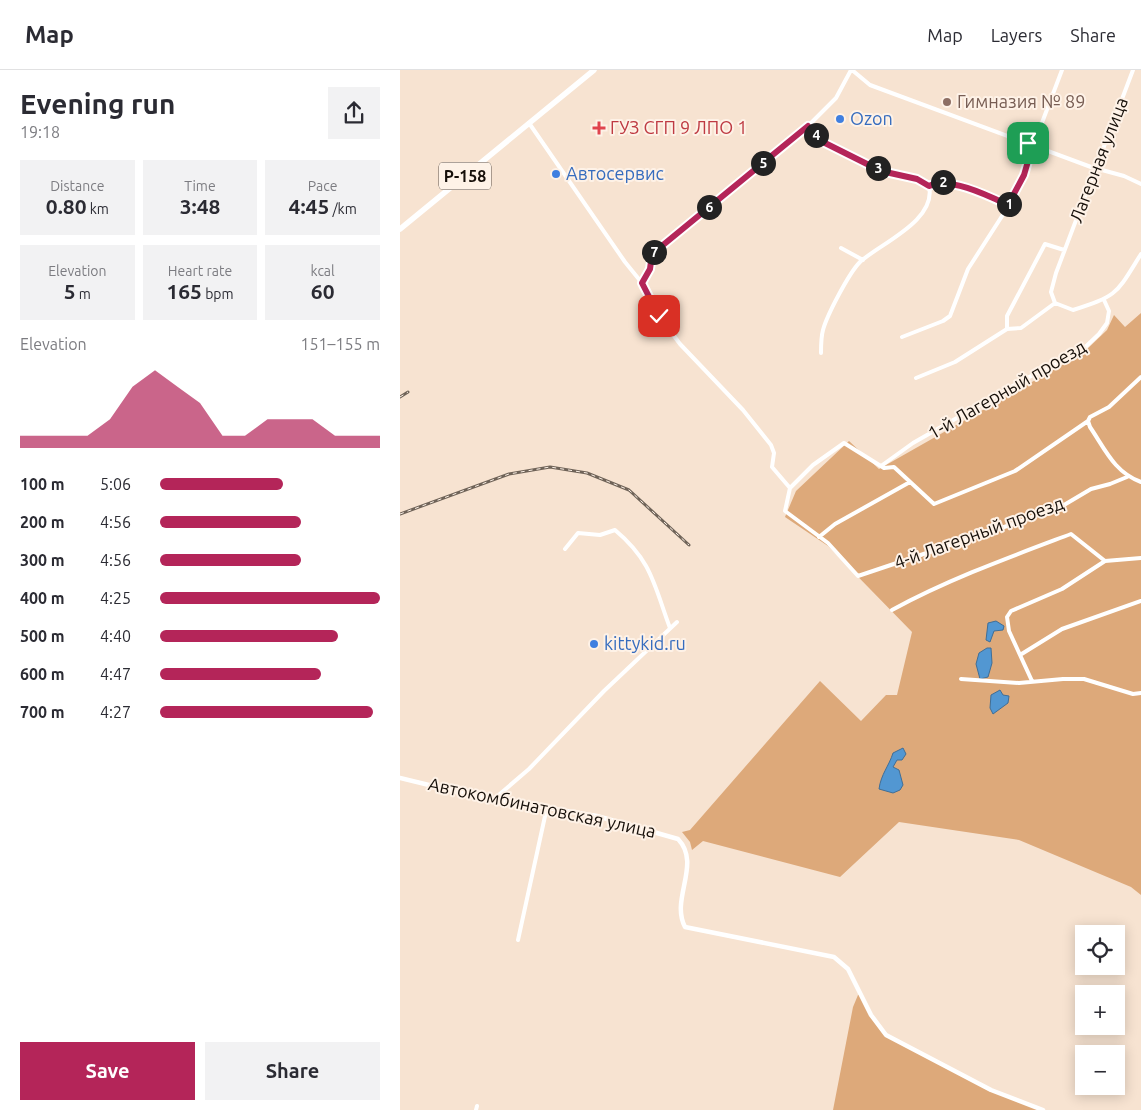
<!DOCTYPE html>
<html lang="en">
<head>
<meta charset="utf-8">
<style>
  body { margin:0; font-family:Ubuntu,sans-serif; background:#f2f2f3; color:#2b2b33; height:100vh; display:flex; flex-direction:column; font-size:19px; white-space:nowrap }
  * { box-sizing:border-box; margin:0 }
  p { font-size:16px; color:#7c7c81 }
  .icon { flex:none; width:28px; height:28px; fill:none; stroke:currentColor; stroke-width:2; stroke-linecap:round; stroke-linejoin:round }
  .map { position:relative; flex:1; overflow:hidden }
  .sheet { display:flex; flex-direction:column; background:#fff; width:400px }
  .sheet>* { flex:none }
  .fabs { position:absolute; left:675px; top:855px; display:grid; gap:10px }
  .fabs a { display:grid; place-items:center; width:50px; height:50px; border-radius:0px; background:#fff; box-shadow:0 2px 12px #0003; font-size:25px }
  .pin { position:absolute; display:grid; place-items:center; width:42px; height:42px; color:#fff; margin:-21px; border-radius:10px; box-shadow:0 2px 8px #0006 }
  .km { position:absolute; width:25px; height:25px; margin:-12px; border-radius:50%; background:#222; color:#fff; font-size:14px; line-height:25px; text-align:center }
  .round { display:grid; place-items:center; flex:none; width:52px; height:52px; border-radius:0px; background:#f2f2f3 }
  .overview { display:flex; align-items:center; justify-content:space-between; height:85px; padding:0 20px }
  h1 { font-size:28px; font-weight:600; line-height:38px }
  .figures { display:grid; grid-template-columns:repeat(3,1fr); gap:8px; height:85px; padding:5px 20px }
  .figures div { display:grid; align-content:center; border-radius:0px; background:#f2f2f3; text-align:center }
  .figures b { font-size:21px; font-weight:600 }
  .figures small { font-size:14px; font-weight:400 }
  .figures p { font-size:14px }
  .chart { height:140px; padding:10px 20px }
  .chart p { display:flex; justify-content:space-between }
  .chart svg { width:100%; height:90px; margin-top:5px; fill:#b42559; opacity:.7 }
  .primary-button { display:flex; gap:10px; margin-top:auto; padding:10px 20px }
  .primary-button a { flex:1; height:58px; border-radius:0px; background:#b42559; color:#fff; font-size:20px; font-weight:600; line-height:58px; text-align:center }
  .primary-button a+a { background:#f2f2f3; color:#2b2b33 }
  ul { padding:0 20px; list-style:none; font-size:16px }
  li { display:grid; grid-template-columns:80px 60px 1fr; align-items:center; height:38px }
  li i { height:12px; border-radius:6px; background:#b42559 }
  header { display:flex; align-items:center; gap:30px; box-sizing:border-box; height:70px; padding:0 25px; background:#fff; border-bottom:1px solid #e1e1e2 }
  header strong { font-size:24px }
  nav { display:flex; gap:28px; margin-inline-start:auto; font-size:18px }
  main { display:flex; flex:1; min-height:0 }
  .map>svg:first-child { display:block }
</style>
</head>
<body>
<header>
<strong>Map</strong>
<nav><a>Map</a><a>Layers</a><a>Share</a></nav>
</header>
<main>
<section class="sheet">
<div class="overview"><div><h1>Evening run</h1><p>19:18</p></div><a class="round"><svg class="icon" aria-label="share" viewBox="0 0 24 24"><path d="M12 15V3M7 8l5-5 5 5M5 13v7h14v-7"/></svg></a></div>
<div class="figures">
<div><p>Distance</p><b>0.80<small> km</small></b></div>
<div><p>Time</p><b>3:48</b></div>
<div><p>Pace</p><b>4:45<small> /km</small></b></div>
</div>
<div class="figures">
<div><p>Elevation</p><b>5<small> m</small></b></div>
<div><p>Heart rate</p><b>165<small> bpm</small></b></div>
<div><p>kcal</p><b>60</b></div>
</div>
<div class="chart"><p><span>Elevation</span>151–155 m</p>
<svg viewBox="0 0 160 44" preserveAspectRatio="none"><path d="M0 44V38L10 38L20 38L30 38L40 30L50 14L60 6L70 14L80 22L90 38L100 38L110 30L120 30L130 30L140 38L150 38L160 38V44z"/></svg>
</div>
<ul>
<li><b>100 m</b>5:06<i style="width:56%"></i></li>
<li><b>200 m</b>4:56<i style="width:64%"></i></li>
<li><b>300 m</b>4:56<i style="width:64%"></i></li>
<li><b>400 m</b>4:25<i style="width:100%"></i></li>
<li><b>500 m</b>4:40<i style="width:81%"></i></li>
<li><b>600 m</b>4:47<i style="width:73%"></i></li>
<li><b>700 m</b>4:27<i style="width:97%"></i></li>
</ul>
<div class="primary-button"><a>Save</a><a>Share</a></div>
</section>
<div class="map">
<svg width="741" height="1040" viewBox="0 0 741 1040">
  <rect width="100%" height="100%" fill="#f7e3d1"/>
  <path fill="#dda97a" d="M741,243V825L731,817L619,770L499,752L440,807L303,771L292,780L290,772L282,762L290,760L420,611L461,651L486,625H497L512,562L428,476L385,447L396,421L449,371L479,399L683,283L707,260L714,245L725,257Z
    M461,923L471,945L486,965L591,1020L643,1040H433L453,937L458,925Z"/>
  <path fill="#5297d2" stroke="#406e96" d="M596,551L604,556L603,560L594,561L590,572L586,570L588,553Z
    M587,578H591L592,593L588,607L580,609L576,594L579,583Z
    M600,620L603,625L609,626L608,633L593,644L590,638L591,625Z
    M503,678L506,684L502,690H497L493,697L499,700L503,715L500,720L493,723L479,719C481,704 489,696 493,683Z"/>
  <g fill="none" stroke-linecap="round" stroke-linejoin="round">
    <path stroke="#fff" stroke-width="4" d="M452,0L470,15L691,97L724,106L741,114
      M129,53L225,192L242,213L259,246L280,274L343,340L371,375L374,383L372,397L390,418
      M408,56L423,72L481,101L517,109L529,116C548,106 589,126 609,135
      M441,178L463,190
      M242,213L250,199L252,184L411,53L436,28L451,0
      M655,233L651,222L656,203L733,0
      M655,233L673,240C719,225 716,224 741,184
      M607,259V246L645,174L664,180
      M502,267L543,251L550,246L568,199L613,129L662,0
      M421,283C421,276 421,267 423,260C427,245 449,203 460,192C479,174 537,151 529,116
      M516,308L555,292L607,259L621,258L655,233
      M688,351L690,347L709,337L741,307
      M481,396L513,373L627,308L679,283L699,264L707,253L709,241L704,230
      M727,407L710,414L691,419L664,435L613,454L458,506L428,473L385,441L390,418L413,395L444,373L484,398L494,397L534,434L615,401L688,351L690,357C705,379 714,402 741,412
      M419,467L435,454L510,412
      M165,479L178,463L200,465L215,460C252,491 254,515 270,558
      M492,540C549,509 610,487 671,464L705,491
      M620,585L662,559L741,531
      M561,609L619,613L663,609H684L733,624L741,623
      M632,611L609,561L607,547L611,541L662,519L705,491L741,488
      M94,729L129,699L204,621L277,552
      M118,870L147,737
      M76,1040L77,1036"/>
    <path stroke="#fff" stroke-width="4.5" d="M0,708L74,726L197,746L278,769C302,794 270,829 285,857L434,887L448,899L471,945L486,965L591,1020L643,1040"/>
    <path stroke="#fff" stroke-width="5.5" d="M0,159L194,0"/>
    <defs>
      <path id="rail" d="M0,327L8,322
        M0,444L109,404L150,397L187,403L229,420L289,475"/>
    </defs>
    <use href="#rail" stroke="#6f6358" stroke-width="3"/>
    <use href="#rail" stroke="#fef2e7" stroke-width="1" stroke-dasharray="4" stroke-linecap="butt"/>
  </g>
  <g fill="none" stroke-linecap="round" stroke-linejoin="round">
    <defs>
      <path id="route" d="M259,246L242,213L250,199L252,184L408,56L423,72L481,101L517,109L529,116C548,106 589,126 608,135L624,105L633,74L628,73"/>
    </defs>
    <use href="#route" stroke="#fff" stroke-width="10"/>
    <use href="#route" stroke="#b42559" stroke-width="6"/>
  </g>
  <circle fill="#8d6e63" stroke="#fef2e7" stroke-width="2" cx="547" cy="32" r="5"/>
  <g fill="#3f7fe0" stroke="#fef2e7" stroke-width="2">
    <circle cx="440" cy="49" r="5"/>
    <circle cx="156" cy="104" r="5"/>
    <circle cx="194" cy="574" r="5"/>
  </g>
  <path fill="#e0444e" stroke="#fef2e7" stroke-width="2" d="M196.5 50.5h5v5h5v5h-5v5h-5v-5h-5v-5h5z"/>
  <g text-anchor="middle" stroke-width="4" stroke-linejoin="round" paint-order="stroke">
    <rect fill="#fef2e7" stroke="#5c534c" stroke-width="1" x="39" y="92.5" width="52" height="27" rx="4"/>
    <g font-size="16" font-weight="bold" fill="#160f09">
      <text x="65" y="112">Р-158</text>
    </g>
    <g font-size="18" fill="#785e54" stroke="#fef2e7" text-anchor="start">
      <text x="557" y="38">Гимназия № 89</text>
    </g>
    <g font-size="18" fill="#366cbe" stroke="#fef2e7" text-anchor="start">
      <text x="450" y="55">Ozon</text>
      <text x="166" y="110">Автосервис</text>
      <text x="204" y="580">kittykid.ru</text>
    </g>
    <g font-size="18" fill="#be3a42" stroke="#fef2e7" text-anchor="start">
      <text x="210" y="64">ГУЗ СГП 9 ЛПО 1</text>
    </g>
    <g font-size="18" fill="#160f09" stroke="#fef2e7">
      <text transform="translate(699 90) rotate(-69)" y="6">Лагерная улица</text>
      <text transform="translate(607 320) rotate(-30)" y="6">1-й Лагерный проезд</text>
      <text transform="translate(579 463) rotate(-20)" y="6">4-й Лагерный проезд</text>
      <text transform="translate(142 738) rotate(12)" y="6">Автокомбинатовская улица</text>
    </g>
  </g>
</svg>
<div class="fabs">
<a><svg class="icon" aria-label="locate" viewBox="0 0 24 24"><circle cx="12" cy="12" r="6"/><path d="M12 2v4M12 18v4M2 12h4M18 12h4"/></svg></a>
<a>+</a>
<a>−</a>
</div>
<div class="pin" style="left:628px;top:73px;background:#1e9e55"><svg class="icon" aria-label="arrive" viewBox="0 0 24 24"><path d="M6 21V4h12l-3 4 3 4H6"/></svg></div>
<div class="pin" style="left:259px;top:246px;background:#d93025"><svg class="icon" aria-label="check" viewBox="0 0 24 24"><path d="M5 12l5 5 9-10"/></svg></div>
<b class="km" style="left:609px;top:134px">1</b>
<b class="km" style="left:543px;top:112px">2</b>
<b class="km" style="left:478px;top:98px">3</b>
<b class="km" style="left:416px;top:65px">4</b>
<b class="km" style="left:363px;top:93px">5</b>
<b class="km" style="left:309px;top:137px">6</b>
<b class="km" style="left:254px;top:182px">7</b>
</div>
</main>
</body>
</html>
